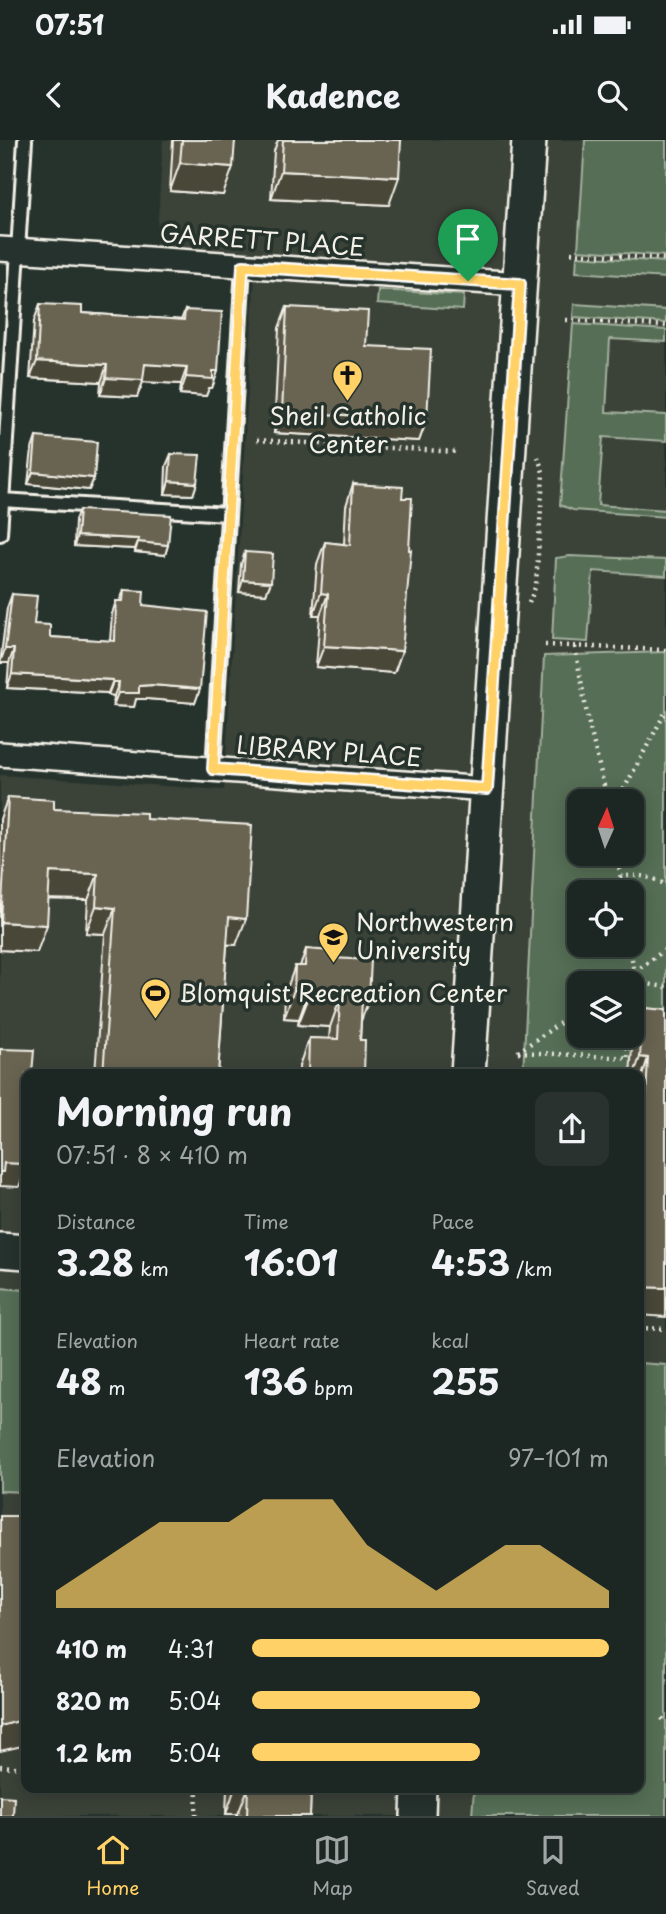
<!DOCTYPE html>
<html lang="en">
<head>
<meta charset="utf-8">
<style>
  body { margin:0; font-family:"Playpen Sans",sans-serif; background:#29322f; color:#f1f3f6; height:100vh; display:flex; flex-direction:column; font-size:26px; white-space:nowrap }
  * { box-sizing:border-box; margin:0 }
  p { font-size:23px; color:#a0a5a5 }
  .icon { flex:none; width:38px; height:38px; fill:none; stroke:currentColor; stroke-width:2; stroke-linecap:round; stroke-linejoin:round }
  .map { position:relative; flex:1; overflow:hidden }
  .drawer { position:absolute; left:21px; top:929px; width:623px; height:724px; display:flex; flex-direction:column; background:#1c2622; border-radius:14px; box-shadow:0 4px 18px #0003,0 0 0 2px #3a4340 }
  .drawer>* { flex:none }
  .needle { width:46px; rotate:3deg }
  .fabs { position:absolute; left:567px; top:649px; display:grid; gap:14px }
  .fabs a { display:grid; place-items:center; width:77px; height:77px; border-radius:14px; background:#1c2622; box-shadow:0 4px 18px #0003,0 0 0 2px #3a4340; font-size:35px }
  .pin { position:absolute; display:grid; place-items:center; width:60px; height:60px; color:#fff; margin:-72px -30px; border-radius:50% 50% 50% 0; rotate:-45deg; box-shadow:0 0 7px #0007 }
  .pin .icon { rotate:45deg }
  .round { display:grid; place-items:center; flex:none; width:74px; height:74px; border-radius:14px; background:#29322f }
  .head { display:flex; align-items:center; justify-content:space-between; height:119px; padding:0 35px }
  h1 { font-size:38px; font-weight:700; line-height:52px }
  .stats { display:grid; grid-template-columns:repeat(3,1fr); gap:10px; height:119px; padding:7px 35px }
  .stats div { display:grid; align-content:center }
  .stats b { font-size:35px; font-weight:700 }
  .stats small { font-size:19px; font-weight:400 }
  .stats p { font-size:19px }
  .chart { height:196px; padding:14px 35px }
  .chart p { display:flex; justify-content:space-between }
  .chart svg { width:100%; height:126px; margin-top:7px; fill:#ffd166; opacity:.7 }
  ul { padding:0 35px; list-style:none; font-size:23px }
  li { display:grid; grid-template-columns:112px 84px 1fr; align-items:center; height:52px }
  li i { height:18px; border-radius:9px; background:#ffd166 }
  .status { display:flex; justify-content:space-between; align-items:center; height:49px; padding:0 35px; background:#1c2622; direction:ltr }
  .status svg { height:19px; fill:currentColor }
  header { display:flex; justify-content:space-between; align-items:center; height:91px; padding:0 35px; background:#1c2622; font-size:32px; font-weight:700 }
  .tab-bar { display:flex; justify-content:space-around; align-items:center; height:98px; border-top:2px solid #3a4340; background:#1c2622; font-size:19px; color:#a0a5a5 }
  .tab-bar a { display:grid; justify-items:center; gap:4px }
  .tab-bar .selected { color:#ffd166 }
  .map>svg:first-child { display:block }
</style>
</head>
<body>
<div class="status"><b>07:51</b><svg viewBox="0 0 49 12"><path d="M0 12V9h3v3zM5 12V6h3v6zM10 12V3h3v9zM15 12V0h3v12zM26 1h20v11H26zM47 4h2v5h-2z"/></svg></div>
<header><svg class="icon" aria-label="back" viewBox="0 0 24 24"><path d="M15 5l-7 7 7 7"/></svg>Kadence<svg class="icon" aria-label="search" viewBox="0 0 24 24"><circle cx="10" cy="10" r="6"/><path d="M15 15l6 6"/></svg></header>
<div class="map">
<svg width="666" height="1676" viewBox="0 0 666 1676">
  <rect width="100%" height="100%" fill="#26332d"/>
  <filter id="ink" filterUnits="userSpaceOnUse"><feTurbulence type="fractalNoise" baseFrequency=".0143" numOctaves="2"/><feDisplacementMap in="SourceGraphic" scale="14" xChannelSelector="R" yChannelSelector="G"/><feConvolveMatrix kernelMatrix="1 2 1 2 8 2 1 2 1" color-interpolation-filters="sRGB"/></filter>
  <g filter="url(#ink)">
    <path fill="#3a4238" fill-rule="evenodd" d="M163,0H666V1676H0V635L224,650L256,115L156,109ZM579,662H632V714H579ZM579,752H632V805H579ZM579,844H632V896H579ZM26,934H639V1648H26Z"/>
    <path fill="#546e55" stroke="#a4b09e" stroke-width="2" fill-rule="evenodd" d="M585,0H666V116L578,110Z
      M577,116L666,122V138L576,132Z
      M378,150L464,155L463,170L377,164Z
      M574,164L666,170V183L573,177Z
      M573,184L666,190V202L610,199L606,272L666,275V301L603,297L598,365L666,370V377L573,370L560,365Z
      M570,416L666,420V436L593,431L588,502L552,500L556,418Z
      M666,512V969L639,934H523L544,516ZM579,662H632V714H579ZM579,752H632V805H579ZM579,844H632V896H579Z
      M0,1148L26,1150V1352L0,1351Z
      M639,1223L666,1225V1676H472L474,1649L639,1648Z"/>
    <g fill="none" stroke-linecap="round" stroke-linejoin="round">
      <defs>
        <path id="lane" d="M2,360L228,374
          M0,394L25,0
          M213,629L243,126"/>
        <path id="street" d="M0,109L520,144
          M0,614L487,649"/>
        <path id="secondary" d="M468,934L529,0
          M0,1110L26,1112
          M418,1676L419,1648"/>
      </defs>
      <use href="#lane" stroke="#f4f1e8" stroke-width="18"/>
      <use href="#street" stroke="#f4f1e8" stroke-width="28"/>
      <use href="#secondary" stroke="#f4f1e8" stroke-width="38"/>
      <path stroke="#f4f1e8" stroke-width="4.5" stroke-dasharray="2 5" stroke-linecap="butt" d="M571,113L666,119
        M566,180L666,186
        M257,300L457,312
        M529,463L536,445L542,352L543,332L538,317
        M545,505L666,510
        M575,507L588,580L608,662
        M617,662L666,571
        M617,714L623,752
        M620,737C637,734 651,736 666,745
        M630,805L634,833L647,844L666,847
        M618,844L666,809
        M632,856L634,833
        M518,912L632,918
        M518,912L579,870
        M627,917L629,896
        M639,1188L666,1189
        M662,1578L666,1583
        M0,1626L26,1628
        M196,1676L197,1648"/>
      <use href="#lane" stroke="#26332d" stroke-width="12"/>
      <use href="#street" stroke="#26332d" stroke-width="23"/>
      <use href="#secondary" stroke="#26332d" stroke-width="33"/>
    </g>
    <path fill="#5a5646" stroke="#f4f1e8" stroke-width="2" d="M173,0H235L223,55L170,51Z
      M278,0H401L389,65L271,59L274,11Z
      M40,164L82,173L181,180L185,170L218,231L212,248H209L206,256L180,254L181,244L143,242L137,257L100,255L101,242L30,238L34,181Z
      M287,167L366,206L427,279L419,301L274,293L279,188Z
      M36,297L94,338L89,350L28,344L32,309Z
      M171,314L197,343L193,355L165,354L166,326Z
      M353,344L402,511L394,533L316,527L320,475H313L317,424L325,402L344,404L346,366Z
      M79,370L168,405L165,415L135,412V409L74,406L75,380Z
      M245,412L271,442L266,454L239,452L241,424Z
      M124,450L143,465L200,549L195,563L147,559H136L134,567L113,566L114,556L108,555V553L7,548L9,523H0L7,468L12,454L34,484L50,497L110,501L112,474L116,461H120Z
      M8,657L54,669L146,679L236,805H227L218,934H95L105,794L86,793L88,760L48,759L37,812L0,810V679Z
      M306,809L332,818L361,882L360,900L364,934H299V926L309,898L329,899L330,887L298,885L299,879L284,878L285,854L295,826H300Z
      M643,868L666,870L639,1175V934H630L633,897Z
      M227,1648H311L310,1676H238V1674H226Z"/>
    <path fill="#4a4639" stroke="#f4f1e8" stroke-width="2" d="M180,23L233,27L223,55L170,51Z
      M281,31L399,37L389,65L271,59Z
      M37,221L107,225L101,242L30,238Z
      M145,224L187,227L181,244L143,242L137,257L100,255L106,238Z
      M213,231H218L212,248H209L206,256L180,254L186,237Z
      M282,272L427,279L419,301L274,293Z
      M33,332L94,338L89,350L28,344Z
      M169,341L197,343L193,355L165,354Z
      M77,396L139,399L135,409L74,406Z
      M138,402L168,405L165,415L135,412Z
      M243,440L271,442L266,454L239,452Z
      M321,453L328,454L320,475H313Z
      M324,506L402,511L394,533L316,527Z
      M5,509H14L9,523H0Z
      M12,534L113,540L108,553L7,548Z
      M113,542H119L114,556L108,555Z
      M152,545L200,549L195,563L147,559H136L134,567L113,566L118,553L139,546Z
      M50,732L98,734L88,760L40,759Z
      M96,766L115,768L105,794L86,793Z
      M229,777L246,779L236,805L220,804Z
      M1,782L47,785L37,812L0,810V785Z
      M294,850L309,851L299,879L284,878Z
      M309,857L340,859L330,887L298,885Z
      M362,858L369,859L359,887Z
      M640,917L648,918L639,945V934H634Z
      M4,1023L26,1024V1028L19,1047L0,1046V1032Z
      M639,1147L666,1148V1177L639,1175Z
      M26,1579V1606H22L0,1611V1586Z
      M235,1648H248L238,1674H226Z"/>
    <path fill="#696451" stroke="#f4f1e8" stroke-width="2" d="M182,0H235L233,27L180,23Z
      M283,0H401L399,37L281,31Z
      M40,164L82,166V173L184,180L185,170L222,172L218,231H213V239L186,237L187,227L145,224L143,240L106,238L107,225L37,221Z
      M287,167L368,171L366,206L431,209L427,279L282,272Z
      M36,297L97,302L94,338L33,332Z
      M171,314L200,315L197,343L169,341Z
      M353,344L403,347L402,358H412L409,410H411L402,511L324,506L328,454L321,453L325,402L350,405Z
      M79,370L171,375L168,405L138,402L139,399L77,396Z
      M245,412L273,414L271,442L243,440Z
      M124,450L144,451L143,465L207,472L200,549L152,545L139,546V553H118L119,542H113V540L12,534L14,509H5L12,454L37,456L34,484L50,485V497L115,501L116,461H123Z
      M8,657L54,660V669L146,673V679L252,685L246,779L229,777L218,934H103L115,768L96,766L98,734L50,732L47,785L1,782Z
      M306,809L332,811V818L371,820L369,859L362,858L360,900H365L364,933H354V934H308L309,898L338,899L340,859L309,857V851L294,850L295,826H305Z
      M643,868L666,870V1148L639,1147V957L646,958L648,918L640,917Z
      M0,909L34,910L32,934H26V1024L4,1023L3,1032H0Z
      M0,1376H22L26,1381V1579L0,1586Z
      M248,1648H311L310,1676H247Z
      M0,1656L14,1657L13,1676H0Z"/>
  </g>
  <g fill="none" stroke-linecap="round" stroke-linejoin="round" filter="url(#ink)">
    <defs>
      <path id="route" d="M243,126L520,144L487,649L213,629Z"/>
    </defs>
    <use href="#route" stroke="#fff" stroke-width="14"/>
    <use href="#route" stroke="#ffd166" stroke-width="9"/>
  </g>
  <defs>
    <symbol id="church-pin" viewBox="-11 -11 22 30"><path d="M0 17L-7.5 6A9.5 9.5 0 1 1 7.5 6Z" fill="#ffd166" stroke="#26332d"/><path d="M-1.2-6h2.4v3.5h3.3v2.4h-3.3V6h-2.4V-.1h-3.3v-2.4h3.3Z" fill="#111"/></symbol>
    <symbol id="university-pin" viewBox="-11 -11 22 30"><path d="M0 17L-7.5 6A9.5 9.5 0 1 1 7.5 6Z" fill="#ffd166" stroke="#26332d"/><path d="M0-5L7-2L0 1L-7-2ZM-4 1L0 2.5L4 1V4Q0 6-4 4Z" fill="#111"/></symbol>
    <symbol id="stadium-pin" viewBox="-11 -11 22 30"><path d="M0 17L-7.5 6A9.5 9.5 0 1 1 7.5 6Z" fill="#ffd166" stroke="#26332d"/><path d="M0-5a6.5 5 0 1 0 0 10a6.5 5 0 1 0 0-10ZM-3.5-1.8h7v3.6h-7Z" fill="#111"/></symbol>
  </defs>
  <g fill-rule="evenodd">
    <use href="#church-pin" x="330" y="218" width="35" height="47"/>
    <use href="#university-pin" x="316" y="780" width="35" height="47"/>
    <use href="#stadium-pin" x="138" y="836" width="35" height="47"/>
  </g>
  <g text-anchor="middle" stroke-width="7" stroke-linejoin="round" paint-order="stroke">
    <g font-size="24" fill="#f4f1e8" stroke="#26332d">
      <text transform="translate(262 101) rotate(4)" y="8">GARRETT PLACE</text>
      <text transform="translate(329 612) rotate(4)" y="8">LIBRARY PLACE</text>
    </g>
    <g font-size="24" fill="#f4f1e8" stroke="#26332d" text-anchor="start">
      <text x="348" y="285" text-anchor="middle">Sheil Catholic<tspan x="348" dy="28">Center</tspan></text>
      <text x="356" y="791">Northwestern<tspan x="356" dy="28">University</tspan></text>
      <text x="179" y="862">Blomquist Recreation Center</text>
    </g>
  </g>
</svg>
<div class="fabs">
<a><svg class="needle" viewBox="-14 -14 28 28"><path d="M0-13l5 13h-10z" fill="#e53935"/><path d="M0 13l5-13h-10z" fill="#a0a5a5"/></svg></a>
<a><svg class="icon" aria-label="locate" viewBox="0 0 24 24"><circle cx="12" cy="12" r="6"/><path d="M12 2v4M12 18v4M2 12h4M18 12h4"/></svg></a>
<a><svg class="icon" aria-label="layers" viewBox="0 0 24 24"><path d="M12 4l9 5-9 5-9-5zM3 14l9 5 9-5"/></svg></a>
</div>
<div class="pin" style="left:468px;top:141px;background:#1e9e55"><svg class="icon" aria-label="arrive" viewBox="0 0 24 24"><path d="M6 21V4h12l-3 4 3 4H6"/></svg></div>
<section class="drawer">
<div class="head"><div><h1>Morning run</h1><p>07:51 · 8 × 410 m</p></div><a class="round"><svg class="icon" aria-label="share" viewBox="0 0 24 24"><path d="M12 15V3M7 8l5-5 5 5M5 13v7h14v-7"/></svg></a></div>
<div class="stats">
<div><p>Distance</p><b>3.28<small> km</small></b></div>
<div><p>Time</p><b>16:01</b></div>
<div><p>Pace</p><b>4:53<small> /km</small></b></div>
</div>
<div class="stats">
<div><p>Elevation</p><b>48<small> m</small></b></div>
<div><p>Heart rate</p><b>136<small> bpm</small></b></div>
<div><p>kcal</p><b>255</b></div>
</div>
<div class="chart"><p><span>Elevation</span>97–101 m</p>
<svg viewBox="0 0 160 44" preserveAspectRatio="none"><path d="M0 44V38L10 30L20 22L30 14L40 14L50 14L60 6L70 6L80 6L90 22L100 30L110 38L120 30L130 22L140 22L150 30L160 38V44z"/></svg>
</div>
<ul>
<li><b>410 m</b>4:31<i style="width:100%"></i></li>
<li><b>820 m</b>5:04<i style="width:64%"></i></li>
<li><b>1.2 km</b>5:04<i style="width:64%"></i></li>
</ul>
</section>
</div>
<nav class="tab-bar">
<a class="selected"><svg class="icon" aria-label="home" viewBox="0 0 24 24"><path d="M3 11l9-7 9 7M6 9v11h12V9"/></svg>Home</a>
<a><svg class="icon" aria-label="map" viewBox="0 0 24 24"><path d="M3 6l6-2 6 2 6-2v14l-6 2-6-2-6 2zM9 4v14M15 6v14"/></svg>Map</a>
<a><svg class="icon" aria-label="saved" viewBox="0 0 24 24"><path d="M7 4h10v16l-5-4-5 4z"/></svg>Saved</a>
</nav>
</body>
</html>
